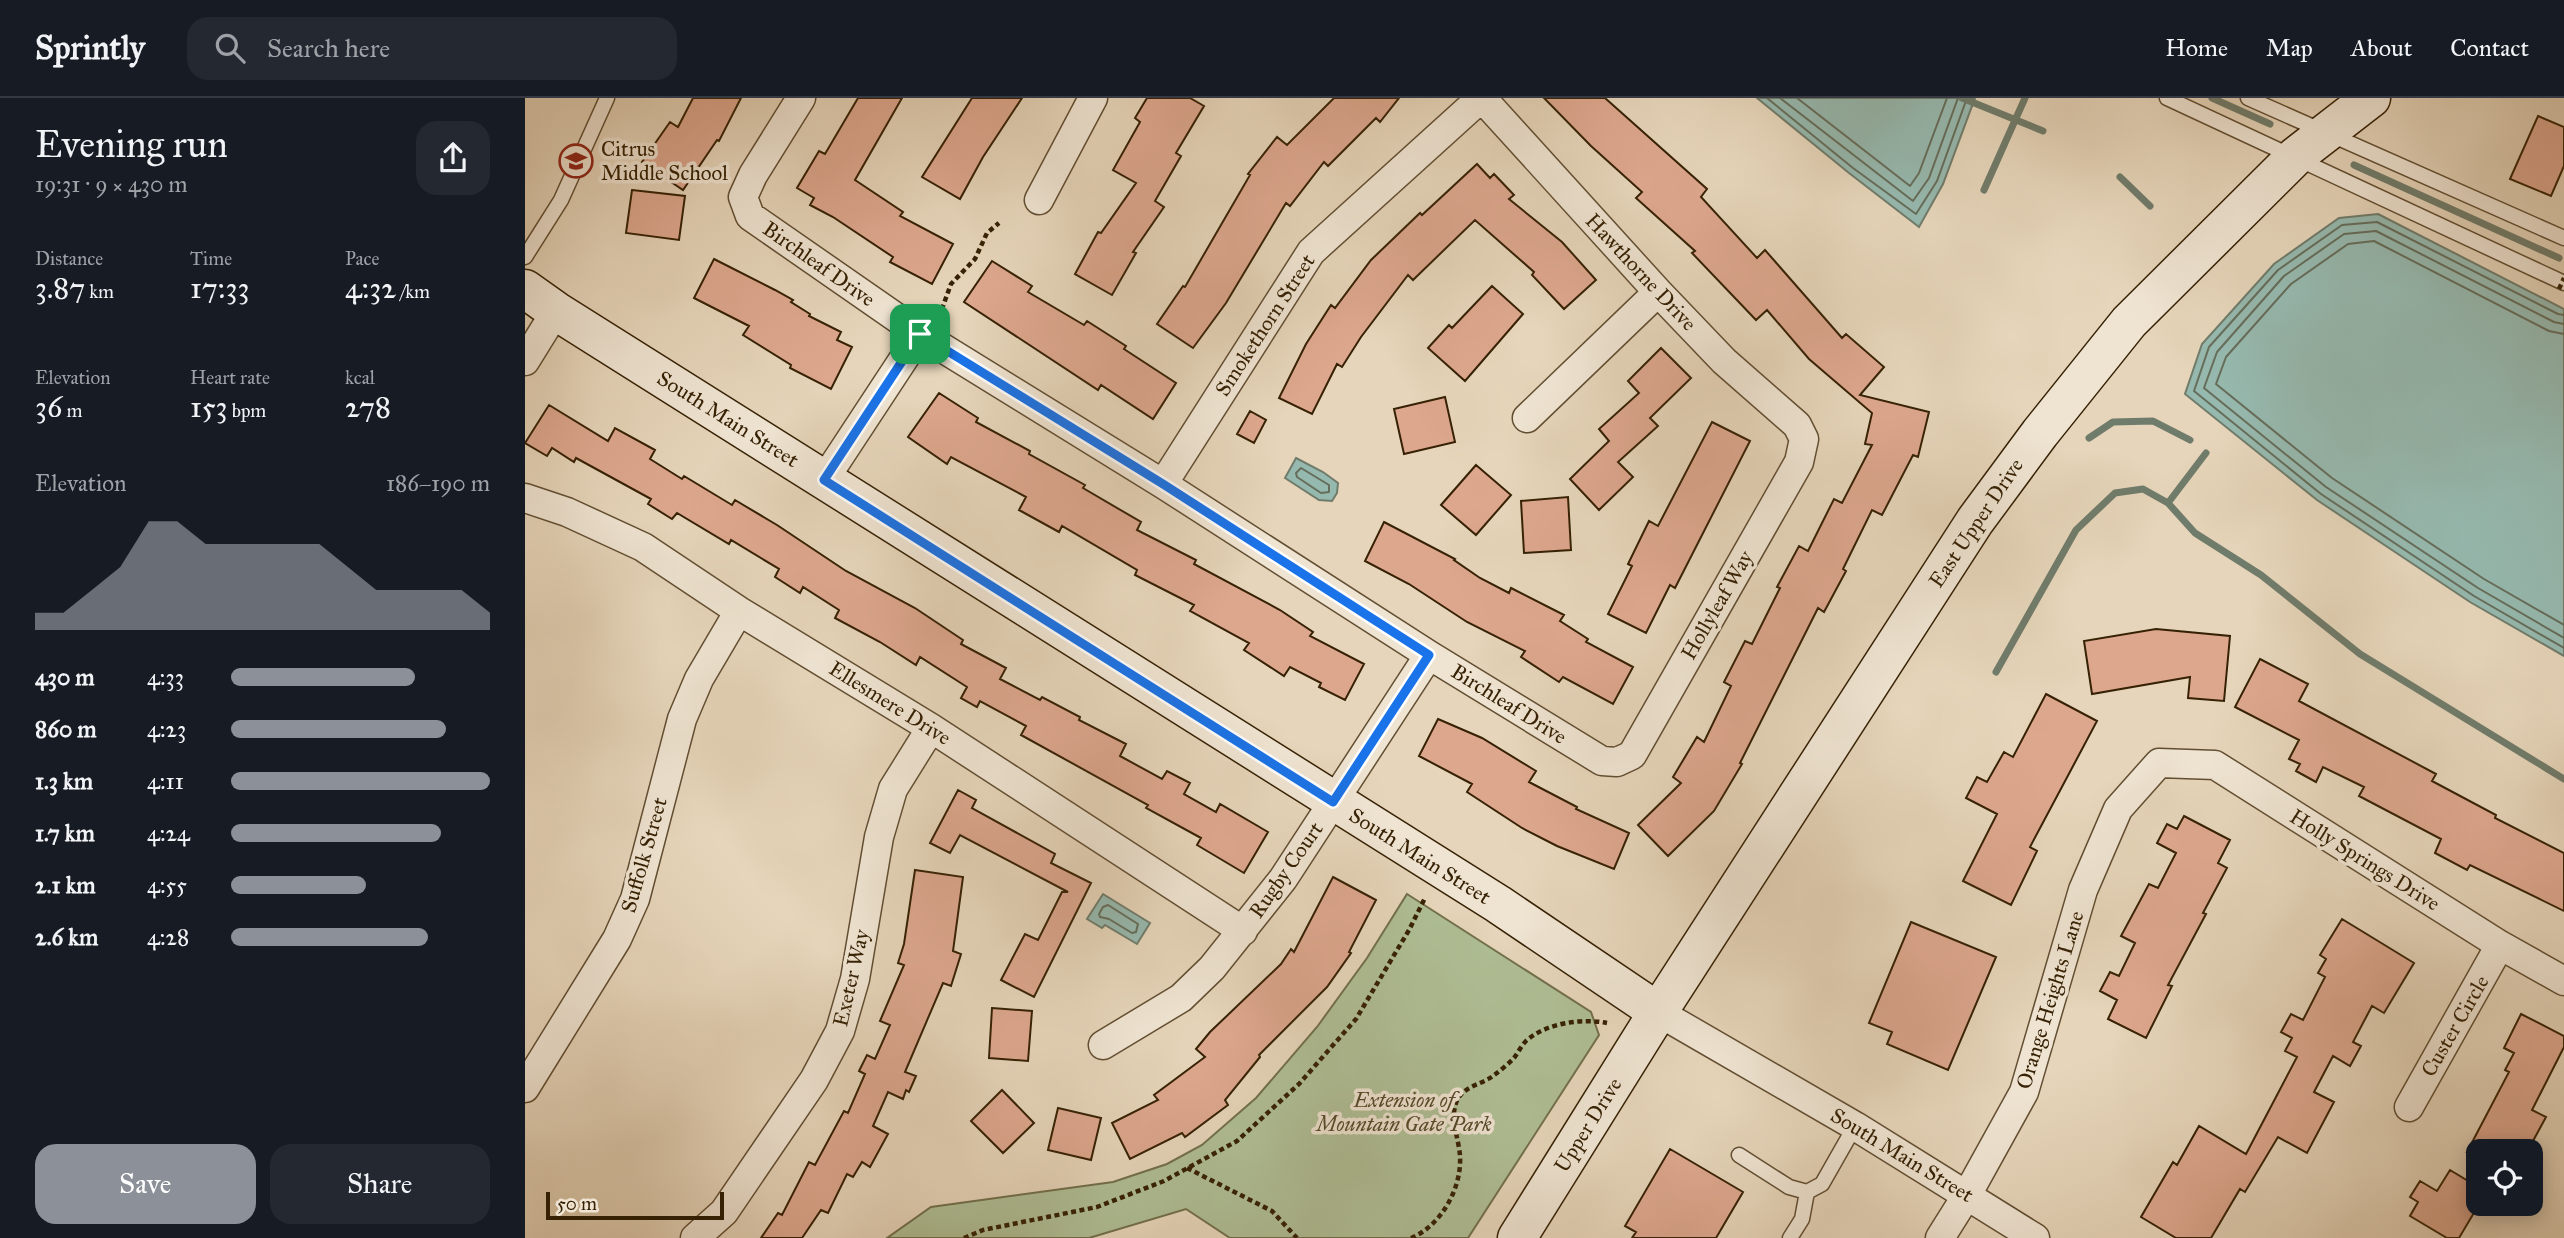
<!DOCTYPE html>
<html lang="en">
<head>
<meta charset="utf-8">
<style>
  body { margin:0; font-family:"IM FELL Great Primer",serif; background:#242831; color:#f1f3f6; height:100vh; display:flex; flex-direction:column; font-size:26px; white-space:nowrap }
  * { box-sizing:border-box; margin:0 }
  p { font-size:23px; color:#9ea1a6 }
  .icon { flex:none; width:38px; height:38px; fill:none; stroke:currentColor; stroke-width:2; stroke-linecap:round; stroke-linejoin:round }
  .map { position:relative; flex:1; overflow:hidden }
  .drawer { display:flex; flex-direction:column; background:#171b24; width:525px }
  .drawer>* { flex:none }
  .controls { position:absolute; left:1941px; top:1041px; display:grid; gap:14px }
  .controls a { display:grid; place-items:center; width:77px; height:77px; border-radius:14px; background:#171b24; box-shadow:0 4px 18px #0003; font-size:35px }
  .scale { position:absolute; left:21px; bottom:18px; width:178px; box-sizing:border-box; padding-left:7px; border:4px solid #362104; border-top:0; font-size:19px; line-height:24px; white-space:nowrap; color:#362104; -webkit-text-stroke:5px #efe4d2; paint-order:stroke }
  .pin { position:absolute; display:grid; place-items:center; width:60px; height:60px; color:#fff; margin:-30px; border-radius:14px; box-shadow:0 4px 10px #0006 }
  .round { display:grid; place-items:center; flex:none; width:74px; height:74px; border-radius:21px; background:#242831 }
  .overview { display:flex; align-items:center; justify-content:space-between; height:119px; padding:0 35px }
  h1 { font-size:38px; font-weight:600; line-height:52px }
  .metrics { display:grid; grid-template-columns:repeat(3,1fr); gap:10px; height:119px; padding:7px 35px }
  .metrics div { display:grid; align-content:center }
  .metrics b { font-size:30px; font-weight:600 }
  .metrics small { font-size:19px; font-weight:400 }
  .metrics p { font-size:19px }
  .chart { height:196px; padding:14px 35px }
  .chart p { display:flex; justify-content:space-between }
  .chart svg { width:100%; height:126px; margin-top:7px; fill:#8c9099; opacity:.7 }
  .action { display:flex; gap:14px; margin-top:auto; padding:14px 35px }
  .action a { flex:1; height:80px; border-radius:21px; background:#8c9099; color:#fff; font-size:28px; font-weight:600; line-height:80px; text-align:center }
  .action a+a { background:#242831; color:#f1f3f6 }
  ul { padding:0 35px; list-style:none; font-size:23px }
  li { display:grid; grid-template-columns:112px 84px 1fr; align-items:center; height:52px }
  li i { height:18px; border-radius:9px; background:#8c9099 }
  header { display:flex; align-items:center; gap:42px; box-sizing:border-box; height:98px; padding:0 35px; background:#171b24; border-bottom:2px solid #363941 }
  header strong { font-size:33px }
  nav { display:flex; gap:38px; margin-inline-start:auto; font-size:24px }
  .search { width:490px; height:63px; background:#242831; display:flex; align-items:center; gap:18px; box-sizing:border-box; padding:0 24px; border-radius:21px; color:#9ea1a6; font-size:26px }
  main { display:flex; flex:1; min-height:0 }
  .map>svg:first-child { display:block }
</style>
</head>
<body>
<header>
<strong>Sprintly</strong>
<div class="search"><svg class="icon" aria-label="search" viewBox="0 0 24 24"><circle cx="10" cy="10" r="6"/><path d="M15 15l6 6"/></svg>Search here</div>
<nav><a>Home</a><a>Map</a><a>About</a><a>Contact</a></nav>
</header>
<main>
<section class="drawer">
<div class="overview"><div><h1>Evening run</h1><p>19:31 · 9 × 430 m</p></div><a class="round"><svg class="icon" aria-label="share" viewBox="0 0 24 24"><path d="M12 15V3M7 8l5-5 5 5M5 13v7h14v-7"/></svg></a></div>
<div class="metrics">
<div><p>Distance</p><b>3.87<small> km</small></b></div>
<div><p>Time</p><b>17:33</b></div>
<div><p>Pace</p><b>4:32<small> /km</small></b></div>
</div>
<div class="metrics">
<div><p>Elevation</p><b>36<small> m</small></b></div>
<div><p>Heart rate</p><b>153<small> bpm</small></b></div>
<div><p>kcal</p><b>278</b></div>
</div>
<div class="chart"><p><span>Elevation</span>186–190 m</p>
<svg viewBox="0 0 160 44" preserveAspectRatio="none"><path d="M0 44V38L10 38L20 30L30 22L40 6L50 6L60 14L70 14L80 14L90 14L100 14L110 22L120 30L130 30L140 30L150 30L160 38V44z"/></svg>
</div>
<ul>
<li><b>430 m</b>4:33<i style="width:71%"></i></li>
<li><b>860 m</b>4:23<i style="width:83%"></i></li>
<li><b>1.3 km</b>4:11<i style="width:100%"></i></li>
<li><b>1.7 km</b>4:24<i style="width:81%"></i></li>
<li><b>2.1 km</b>4:55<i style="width:52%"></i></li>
<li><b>2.6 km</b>4:28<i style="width:76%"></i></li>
</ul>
<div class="action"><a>Save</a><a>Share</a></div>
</section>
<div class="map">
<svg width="2039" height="1140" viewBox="0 0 2039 1140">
  <rect width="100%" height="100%" fill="#e6d5ba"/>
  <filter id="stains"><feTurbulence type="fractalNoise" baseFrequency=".00286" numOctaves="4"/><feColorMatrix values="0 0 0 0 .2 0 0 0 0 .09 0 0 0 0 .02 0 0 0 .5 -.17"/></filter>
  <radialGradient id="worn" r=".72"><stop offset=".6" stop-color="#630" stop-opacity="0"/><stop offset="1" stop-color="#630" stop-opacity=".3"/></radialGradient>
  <path fill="#afbe95" stroke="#72704c" stroke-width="2" d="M882,796L1066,914L1074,937L943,1140H705L661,1111L564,1140H362L406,1109L588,1084L642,1066L677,1047L731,1000L792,929L842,860Z"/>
  <path fill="#96b9af" stroke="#707c6b" stroke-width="2" d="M1232,0H1450L1418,86L1394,129L1324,75Z
    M1853,116L2039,211V558L1945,504L1792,402L1660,296L1677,246L1749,166L1814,120Z
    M771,360L798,374L813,385L812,395L807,403L794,402L760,380Z
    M578,796L625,825L612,846L580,827L577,830L562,821Z"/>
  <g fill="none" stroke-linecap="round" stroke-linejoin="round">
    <path stroke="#666d5a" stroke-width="2" d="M1242,0L1328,70L1391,116L1412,83L1442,0
      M1255,0L1388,103L1404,80L1433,0
      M1272,0L1385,88L1394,75L1422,0
      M2039,217L2033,216L1852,124L1817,127L1753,172L1684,249L1669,293L1796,396L1949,498L2039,550
      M2039,226L2029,224L1851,133L1819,136L1759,178L1692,254L1679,290L1801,389L1953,490L2039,540
      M2039,236L2024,233L1849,143L1823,146L1766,186L1701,259L1691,286L1807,380L1959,481L2039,527
      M776,370L804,387V394L796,395L772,379L771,375Z
      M583,807L613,826L611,834L607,835L584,821L575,819L574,816L578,809Z"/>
    <path stroke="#707c6b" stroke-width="7" d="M1437,0L1518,33
      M1687,0L1745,26
      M1829,67L2034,160
      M1595,79L1625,108
      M1459,92L1500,0
      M1564,340L1588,324L1628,323L1665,342
      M1643,405L1670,435L1736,477L1835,556L2039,681
      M1471,574L1551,432L1590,395L1618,391L1643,405L1681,355"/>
  </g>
  <path fill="#dda78e" stroke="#362104" stroke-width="2" d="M168,0H216L194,43L192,42L158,92L117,64L145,24L153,29Z
    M333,0H377L330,82L378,114L375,118L428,146L407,186L365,164L368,159L308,119L285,107L289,100L272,90L294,53L300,56Z
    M447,0H497L458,59L435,101L397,79Z
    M622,0H665L679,8L651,55L656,58L630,103L639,109L608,154L611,155L587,197L550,176L573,134L576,135L611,85L588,72L615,24L610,20Z
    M809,0H874L855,24L851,20L803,68L799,64L765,108L761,105L701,205L668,250L632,226L658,188L660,189L725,77L723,76L752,39L762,47Z
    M1019,0H1080L1182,91L1176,99L1232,160L1240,152L1317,240L1321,236L1359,269L1335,297L1404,314L1393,359L1388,357L1357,417L1347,412L1318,471L1321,473L1299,514L1293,510L1215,665L1217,666L1189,713L1143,758L1113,727L1156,685L1148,679L1172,639L1179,644L1206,588L1199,584L1220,543L1227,546L1255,490L1252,489L1274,448L1283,453L1309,401L1317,405L1347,347L1340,346L1347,315L1284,261L1242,212L1231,222L1167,155L1170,153L1111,100L1117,94L1066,48Z
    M2013,18L2039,29V68L2026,98L1985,81Z
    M952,66L965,80L969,76L989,97L984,101L1037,144L1071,182L1039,211L1007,177L1009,174L950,122L888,182L883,177L836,239L817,269L812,266L787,316L754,300L781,246L806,207L810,210L846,162L895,115L897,117Z
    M107,92L160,98L154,142L101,135Z
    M189,161L250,192L268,202L266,204L285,216L284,218L316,234L312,242L327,249L306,291L265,270L266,267L218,237L224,228L169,200Z
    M467,163L507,188L503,194L559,227L562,223L601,248L599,251L651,285L628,321L576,287L573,292L439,204Z
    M967,188L998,216L940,283L903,250L924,227L927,230Z
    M1136,250L1166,280L1125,320L1133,328L1093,364L1108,379L1074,412L1045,381L1084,343L1074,331L1114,295L1103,283Z
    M414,295L453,320L451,324L505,353L504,356L560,387L558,390L616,424L612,432L671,462L669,466L755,512L788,534L785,538L839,566L820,602L794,589L796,585L765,569L759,578L719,552L724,545L665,513L669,507L610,477L612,472L537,428L534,434L494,412L501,399L426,359L422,366L383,339Z
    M920,299L930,344L879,356L869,311Z
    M24,307L83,343L90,330L130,352L125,361L157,381L159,378L207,407L210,402L252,427L321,473L390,510L438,542L436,546L481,570L475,581L515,602L517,599L555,619L554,622L601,646L595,658L637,681L642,673L665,685L659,696L691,714L695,706L743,734L719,775L672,747L676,740L621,710L623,707L496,637L501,628L455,603L452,609L436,600L442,589L395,559L391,567L355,544L310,520L314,512L278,489L275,495L250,479L254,471L206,442L204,446L152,415L147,421L123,406L126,401L51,360L49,364L27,350L22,358L0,345Z
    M725,313L741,322L729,345L712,336Z
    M1187,324L1225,343L1150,490L1145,487L1121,535L1083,516L1107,468L1103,466L1124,423L1133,428Z
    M951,367L986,397L951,437L916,407Z
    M1043,399L1046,452L999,455L996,403Z
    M859,424L930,461L929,462L955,480L984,495L986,490L1039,517L1035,523L1063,541L1061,544L1108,569L1088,606L1038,579L1034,584L996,559L1000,553L942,524L884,486L840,463Z
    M1631,531L1705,538L1699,603L1663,600L1665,579L1567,596L1559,543Z
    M1735,561L1783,586L1774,603L1911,676L1907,683L1971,717L1970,720L2039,755V813L1945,767L1942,772L1910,755L1916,741L1834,698L1839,689L1798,669L1791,684L1771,673L1775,666L1764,661L1774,642L1710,609Z
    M1521,596L1572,623L1505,749L1512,753L1486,807L1438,783L1472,716L1441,700L1452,679L1462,684L1479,654L1488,659Z
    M913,621L957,640L1011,673L1004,684L1052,709L1051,711L1104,735L1089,771L1032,748L997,730L942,694L947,686L894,658Z
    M433,692L451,702L447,710L530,756L526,765L566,785L509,899L476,882L500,836L513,842L537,794H543L435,737L425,755L405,745Z
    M1659,718L1705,742L1693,765L1702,770L1678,815L1681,816L1643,887L1647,888L1621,940L1583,921L1592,902L1575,893L1585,874L1594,878L1610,845L1596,838L1624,786L1633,790L1651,755L1632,745L1642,726L1652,731Z
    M390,772L438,779L428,853L436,856L426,888L418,885L380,974L391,978L384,994L381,992L378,1001L363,994L348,1028L363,1036L345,1069L337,1064L328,1079L322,1076L303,1115L296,1112L277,1140H236L253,1115L257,1117L284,1064L290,1067L319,1013L323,1015L340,976L334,973L342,957L350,961L365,927L355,923L379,867L373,865L379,846Z
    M808,779L851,802L824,854L826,855L802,889L734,957L735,959L700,1002L703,1007L660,1039L657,1035L605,1061L587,1025L633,1002L629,997L680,959L671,951L685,934L756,866L766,851L769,854Z
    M1817,821L1889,865L1859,915L1847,908L1828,944L1836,948L1825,968L1808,958L1789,994L1809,1004L1782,1055L1753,1039L1720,1094L1715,1091L1686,1140H1651L1616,1119L1648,1064L1652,1067L1674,1028L1721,1056L1772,959L1760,953L1767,940L1756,934L1766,916L1778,922L1800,879L1793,875L1801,861L1795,857Z
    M1386,824L1471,859L1423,972L1362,946L1367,934L1344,925Z
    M467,910L507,913L503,963L464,960Z
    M1996,916L2039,938V949L2007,1012L2021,1019L2002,1054H1942L1984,974L1980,972L1989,955L1979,950Z
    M477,992L509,1025L478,1055L446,1023Z
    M533,1010L576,1020L566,1062L523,1052Z
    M1145,1051L1218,1094L1191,1140H1107L1111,1134L1100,1128Z
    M1925,1072L1953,1089V1108L1934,1140H1922L1885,1118L1893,1104L1885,1099L1895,1083L1912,1093Z"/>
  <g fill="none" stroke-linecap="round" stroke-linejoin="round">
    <defs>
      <path id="lane" d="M1642,0L2039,185
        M1723,0L2039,140
        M0,159L36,102L82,0
        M1214,1057L1264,1089L1282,1094L1297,1086L1330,1028
        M1265,1140L1277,1121L1282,1094"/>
      <path id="street" d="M276,0L228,77L218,99L225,118L395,236L638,386L904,557L1077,663L1092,664L1107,657L1274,364L1279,341L1272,327L1199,263L1133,194L957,0
        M514,102L568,0
        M0,263L31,213
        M1002,320L1133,194
        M299,382L395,236
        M638,386L786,154L956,0
        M0,400L42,414L118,449L214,513L406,630L718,833
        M1133,914L1330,1028L1510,1140
        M578,947L656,900L687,870L758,781L904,557
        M0,990L92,841L110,801L157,621L174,581L214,513
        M1884,1009L1975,847
        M170,1140L199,1114L289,982L315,933L330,881L354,739L368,691L406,630
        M1415,1140L1442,1097L1499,994L1558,792L1593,711L1634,665L1690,667L1975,847L2039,883"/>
      <path id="secondary" d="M0,191L31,213L973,806L1133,914
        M992,1140L1133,914L1450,423L1515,335L1604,224L1771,58L1846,0"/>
    </defs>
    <use href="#lane" stroke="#624e32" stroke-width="17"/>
    <use href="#street" stroke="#624e32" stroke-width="31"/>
    <use href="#secondary" stroke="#362104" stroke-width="41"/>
    <path stroke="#362104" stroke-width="4.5" stroke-dasharray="5 3.5" stroke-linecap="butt" d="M411,218L418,208L426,186L450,161L462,135L474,125
      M662,1070L747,1113L772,1140
      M439,1140L458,1132L572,1109L639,1083L712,1043L774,986L831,921L884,832L900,800
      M886,1140C916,1128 937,1090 935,1058C934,1042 925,1021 931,1005C937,988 956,987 968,978C975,973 983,966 989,960C993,955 996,948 1001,943C1021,925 1057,920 1082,925"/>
    <use href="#lane" stroke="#efe4d2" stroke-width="14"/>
    <use href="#street" stroke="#efe4d2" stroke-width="28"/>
    <use href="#secondary" stroke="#efe4d2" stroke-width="38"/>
    <path stroke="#362104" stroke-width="4.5" stroke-dasharray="5 3.5" stroke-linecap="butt" d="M2034,191L2039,180"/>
  </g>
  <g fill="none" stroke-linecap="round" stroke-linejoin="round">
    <defs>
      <path id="route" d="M395,236L638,386L904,557L808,704L299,382Z"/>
    </defs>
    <use href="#route" stroke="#fff" stroke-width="14"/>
    <use href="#route" stroke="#1a73e8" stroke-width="9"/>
  </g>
  <defs>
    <symbol id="school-ring" viewBox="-11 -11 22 22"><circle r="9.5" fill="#efe4d2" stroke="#8f2418" stroke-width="1.5"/><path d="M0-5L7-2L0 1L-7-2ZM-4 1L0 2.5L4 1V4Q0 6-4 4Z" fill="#8f2418"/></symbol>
  </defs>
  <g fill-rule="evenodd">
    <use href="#school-ring" x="32" y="44" width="38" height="38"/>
  </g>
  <g text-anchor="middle" stroke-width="7" stroke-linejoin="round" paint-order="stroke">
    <g font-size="21" fill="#362104" stroke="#efe4d2" text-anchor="start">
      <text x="76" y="58">Citrus<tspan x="76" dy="24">Middle School</tspan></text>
    </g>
    <g font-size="21" fill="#362104" stroke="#efe4d2">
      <text transform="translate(294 166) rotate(35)" y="7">Birchleaf Drive</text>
      <text transform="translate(1116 174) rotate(47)" y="7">Hawthorne Drive</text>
      <text transform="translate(740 227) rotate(-57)" y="7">Smokethorn Street</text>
      <text transform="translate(203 321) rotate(32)" y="7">South Main Street</text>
      <text transform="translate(1451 425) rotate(-56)" y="7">East Upper Drive</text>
      <text transform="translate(1192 507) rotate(-60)" y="7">Hollyleaf Way</text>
      <text transform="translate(365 605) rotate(32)" y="7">Ellesmere Drive</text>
      <text transform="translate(984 606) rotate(32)" y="7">Birchleaf Drive</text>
      <text transform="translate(119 757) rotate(-74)" y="7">Suffolk Street</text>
      <text transform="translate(895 758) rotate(32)" y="7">South Main Street</text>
      <text transform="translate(1840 762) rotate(32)" y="7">Holly Springs Drive</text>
      <text transform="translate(761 772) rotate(-55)" y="7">Rugby Court</text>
      <text transform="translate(326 880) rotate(-77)" y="7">Exeter Way</text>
      <text transform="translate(1525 902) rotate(-73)" y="7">Orange Heights Lane</text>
      <text transform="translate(1930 928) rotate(-60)" y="7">Custer Circle</text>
      <text transform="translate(1063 1027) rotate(-58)" y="7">Upper Drive</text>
      <text transform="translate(1377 1057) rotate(31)" y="7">South Main Street</text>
    </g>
    <g font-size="21" font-style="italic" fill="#544828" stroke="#efe4d2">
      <text x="879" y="1009">Extension of<tspan x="879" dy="24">Mountain Gate Park</tspan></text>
    </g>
  </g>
  <rect width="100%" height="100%" filter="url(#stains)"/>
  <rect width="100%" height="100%" fill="url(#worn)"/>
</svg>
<div class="controls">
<a><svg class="icon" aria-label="locate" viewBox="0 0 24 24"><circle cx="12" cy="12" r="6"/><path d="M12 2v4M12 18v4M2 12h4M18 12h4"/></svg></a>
</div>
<div class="scale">50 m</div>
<div class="pin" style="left:395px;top:236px;background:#1e9e55"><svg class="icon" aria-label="arrive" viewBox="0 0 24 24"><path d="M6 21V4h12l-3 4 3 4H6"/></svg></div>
</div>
</main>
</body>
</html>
